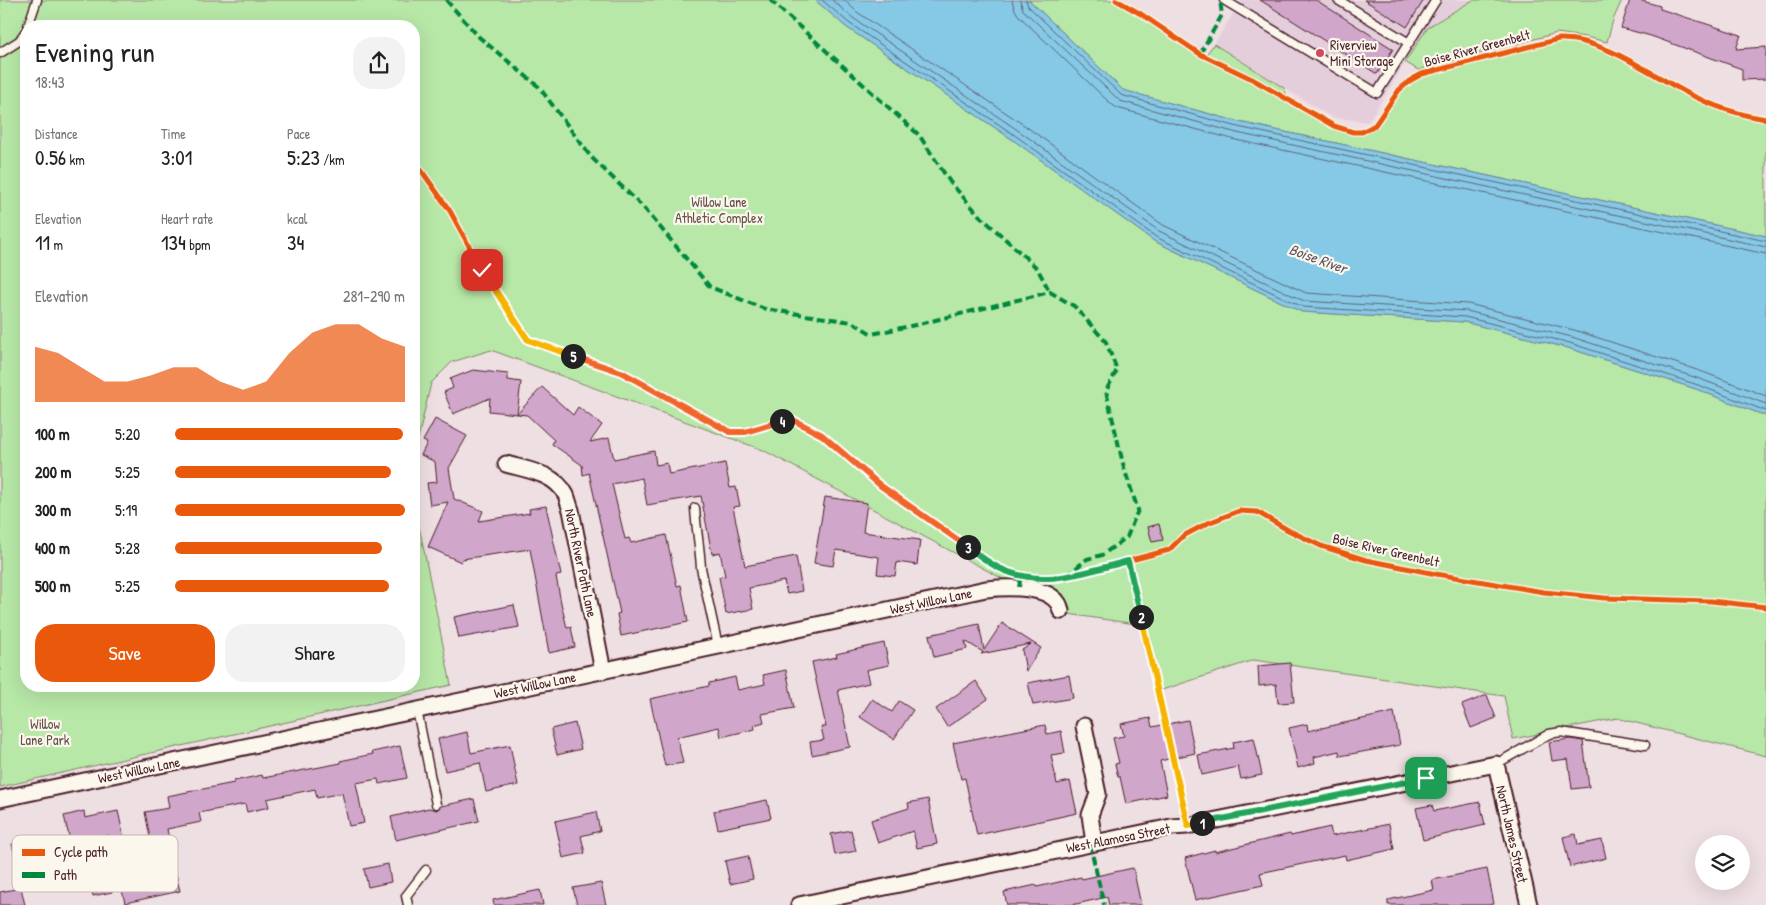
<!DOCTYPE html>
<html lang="en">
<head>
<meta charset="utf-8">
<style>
  body { margin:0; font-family:"Patrick Hand",sans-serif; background:#f2f2f2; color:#222; height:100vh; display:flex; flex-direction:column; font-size:19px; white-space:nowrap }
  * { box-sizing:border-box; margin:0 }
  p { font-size:16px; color:#767676 }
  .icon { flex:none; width:28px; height:28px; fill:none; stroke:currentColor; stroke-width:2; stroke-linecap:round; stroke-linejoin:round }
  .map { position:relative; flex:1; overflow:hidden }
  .sheet { position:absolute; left:20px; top:20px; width:400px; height:672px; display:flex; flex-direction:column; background:#fff; border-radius:20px; box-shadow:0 5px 20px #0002 }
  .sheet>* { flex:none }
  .controls { position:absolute; left:1695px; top:835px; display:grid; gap:10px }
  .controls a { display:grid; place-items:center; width:55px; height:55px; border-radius:50%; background:#fff; box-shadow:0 5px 20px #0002; font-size:25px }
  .pin { position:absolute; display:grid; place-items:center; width:42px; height:42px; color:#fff; margin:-21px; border-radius:10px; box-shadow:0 2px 8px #0006 }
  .km { position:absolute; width:25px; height:25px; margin:-12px; border-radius:50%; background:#222; color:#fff; font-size:14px; line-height:25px; text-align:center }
  .round { display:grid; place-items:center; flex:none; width:52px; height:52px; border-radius:20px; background:#f2f2f2 }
  .headline { display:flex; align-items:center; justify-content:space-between; height:85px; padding:0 15px }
  h1 { font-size:28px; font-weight:600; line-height:38px }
  .figures { display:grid; grid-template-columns:repeat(3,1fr); gap:8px; height:85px; padding:5px 15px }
  .figures div { display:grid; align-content:center }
  .figures b { font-size:21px; font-weight:600 }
  .figures small { font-size:14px; font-weight:400 }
  .figures p { font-size:14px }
  .chart { height:140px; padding:10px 15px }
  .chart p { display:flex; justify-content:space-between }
  .chart svg { width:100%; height:90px; margin-top:5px; fill:#ea580c; opacity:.7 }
  .button { display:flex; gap:10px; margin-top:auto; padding:10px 15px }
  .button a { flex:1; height:58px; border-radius:20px; background:#ea580c; color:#fff; font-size:20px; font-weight:600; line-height:58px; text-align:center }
  .button a+a { background:#f2f2f2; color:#222 }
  ul { padding:0 15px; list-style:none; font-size:16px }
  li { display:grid; grid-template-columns:80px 60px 1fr; align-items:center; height:38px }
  li i { height:12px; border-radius:6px; background:#ea580c }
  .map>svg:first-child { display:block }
</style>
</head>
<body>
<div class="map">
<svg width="1766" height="905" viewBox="0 0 1766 905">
  <rect width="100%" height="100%" fill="#eedfe2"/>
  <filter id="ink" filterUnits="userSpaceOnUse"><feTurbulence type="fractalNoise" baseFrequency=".02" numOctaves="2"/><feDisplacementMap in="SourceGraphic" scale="10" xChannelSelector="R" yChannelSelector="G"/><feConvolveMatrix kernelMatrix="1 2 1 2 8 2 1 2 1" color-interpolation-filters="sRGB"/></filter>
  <g filter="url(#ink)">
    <path fill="#e5cedb" d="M1242,0H1473L1428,27L1368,122L1331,117L1214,44Z"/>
    <path fill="#b7e8a7" stroke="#808469" d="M0,0H815L846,27L1013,140L1154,241L1302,312L1464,322L1568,348L1696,389L1766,416V756L1617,718L1513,739L1504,696L1254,660L1159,691L1142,625L1068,614L763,450L491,350L452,362L431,383L414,456V26H26V686H414V501L451,685L0,787Z
      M1029,0H1116L1205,56L1214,44L1284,88L1288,99L1334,126L1353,132H1362L1375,125L1404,85L1422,74L1549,40L1568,38L1582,40L1624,59L1716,107L1766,119V236L1239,122L1123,90Z
      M1473,0H1622L1613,20L1607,42L1586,37L1557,33L1418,70L1405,62L1428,27Z"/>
    <path fill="#85c9e6" stroke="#6d859b" d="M815,0H1029L1123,90L1239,122L1766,236V416L1696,389L1568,348L1464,322L1302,312L1154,241L1013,140L846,27Z"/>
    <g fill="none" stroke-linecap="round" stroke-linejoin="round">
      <path stroke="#626376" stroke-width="1" d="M822,0L849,23L1016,136L1156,237L1303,307L1465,317L1570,343L1698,385L1766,411
        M832,0L853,18L1019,131L1159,231L1304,301L1467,311L1572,337L1700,379L1766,404
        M844,0L857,12L1024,125L1163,225L1306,293L1468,304L1574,330L1703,372L1766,396
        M1012,0L1014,8L1018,15L1110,103L1117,108L1236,140L1766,254
        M1020,0L1023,10L1120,101L1237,133L1766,247
        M1026,0L1028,6L1121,95L1238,127L1766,241"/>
    </g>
    <path fill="#d1a6cb" stroke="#4a1f2b" d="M1260,0H1316L1393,49L1377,74Z
      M1364,0H1424L1407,27Z
      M1630,0H1639L1660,6V9L1741,35L1736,49L1766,47V79L1742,80V69L1651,36L1621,28Z
      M473,370L508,374V380L521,382L517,414L542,387L573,415L578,407L602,425L590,442L609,438L614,459L654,451L656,465L667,463L669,474L725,463L730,488L736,487L740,506L733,507L745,566L796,556L802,591L787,594L784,581L749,588L753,609L726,614L719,577L725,576L720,552L712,554L701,496L647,505L642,478L612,484L625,539L629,538L631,543L666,535L677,586L681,585L688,622L621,636L617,614L620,613L589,473L583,475L582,465L552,444L554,440L527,415L489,411L490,398L453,414L444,392L453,388L450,379Z
      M435,419L467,436L449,468L454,499L483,511L479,521L530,513L529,509L546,506L561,575L556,576L561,603L567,628L571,627L575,647L549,653L530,549L462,559L461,562L428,547L448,502L430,505L427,483L437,482L435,462L421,455L427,443L423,441Z
      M825,497L867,503L863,532L920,540L917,565L897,562L895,576L877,574L879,557L836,550L833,566L814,563Z
      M1159,524L1163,540L1152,542L1148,527Z
      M514,605L519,627L459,638L454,617Z
      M1002,623L1041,648L1026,671L1022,650L1031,644L981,654L983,652L965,641L967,649L934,657L929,635L979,624L984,650Z
      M884,643L889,665L866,670L869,683L838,690L850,747L812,755L810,742L824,740L821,727H826L812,662L837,657L836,654Z
      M1290,663L1294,702L1278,703L1276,684L1259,686L1258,666Z
      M786,670L794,708L762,714L764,722L754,725L755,729L721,737L719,727L677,737L683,763L665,766L650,699L709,686V683L735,677L738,690L765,684L763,675Z
      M1069,675L1073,698L1033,705L1028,683Z
      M976,681L988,699L947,727L936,709Z
      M1487,695L1496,718L1471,728L1462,705Z
      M872,699L892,712L899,701L913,710L894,739L860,717Z
      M1394,712L1400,745L1340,756L1339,751L1314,757L1315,763L1298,768L1289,728L1307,724L1308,731Z
      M1150,718L1152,727L1188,720L1195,753L1160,761L1167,795L1126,804L1120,777H1118L1115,764L1119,763L1113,738L1124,736L1121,724Z
      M575,723L581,749L557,755L551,729Z
      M1045,725L1047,734L1061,731L1065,753L1051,755L1057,784L1070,781L1077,813L977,835L965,778L961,779L953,743Z
      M467,732L471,753L510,745L518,785L486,792L480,763L445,771L438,739Z
      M1254,738L1262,775L1241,779L1238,767L1202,775L1198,755L1234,748L1233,742Z
      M1570,739L1583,741L1589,787L1572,789L1568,759L1552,761L1549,742Z
      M400,746L407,778L379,784L378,779L356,783L364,823L349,826L342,793L317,798L315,789L267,799L269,807L247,812L245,804L199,813L201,822L167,829L171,849L153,853L145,812L169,808L167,796L234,783V781L262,775L263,778L341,763L340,761L373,754L372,752Z
      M474,799L479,821L396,840L391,817L429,808L437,810L441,806Z
      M928,799L937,844L917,848L913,831L878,843L871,820L909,808L908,803Z
      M767,800L771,818L718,829L714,811Z
      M1480,802L1485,825L1423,840L1416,808L1432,805L1434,811Z
      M84,811L85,818L118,811L125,843L111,846L109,835L71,844L64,816Z
      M596,812L600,831L581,836L585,853L563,858L555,821Z
      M1389,824L1394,849L1346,860L1345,855L1260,873L1263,885L1195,900L1185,858L1215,850V852L1290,834L1291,836L1330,827L1332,836Z
      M851,830L856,851L835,855L831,834Z
      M1576,834L1578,845L1602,840L1606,858L1570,867L1563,837Z
      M39,838L46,868L19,874L12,844Z
      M748,856L753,879L730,884L725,861Z
      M388,864L391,882L368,887L364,869Z
      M108,867L112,892L93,896L88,871Z
      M1133,868L1141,905H1109L1107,897L1072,905H1007L1004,892L1036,885L1037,887L1081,877L1082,879Z
      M1487,869L1494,904L1488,905H1388V900L1434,890L1432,880Z
      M176,874L180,891L125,903L121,886Z
      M601,883L606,905H577L573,888Z
      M21,888L25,905H0V892Z
      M540,890L543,905H494L493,900Z"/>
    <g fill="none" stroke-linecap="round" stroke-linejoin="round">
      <defs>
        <path id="lane" d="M1224,0L1377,93L1436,0
          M1338,0L1409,43
          M28,26L37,0
          M0,53L19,41L26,31
          M695,508C696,528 700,548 701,568L718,646
          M417,710L436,804
          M1496,764L1549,734L1561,732L1645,745
          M408,905L406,896L426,870"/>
        <path id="street" d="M506,464C527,470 555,473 566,495C568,500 569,505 571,510L603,671
          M1084,726L1098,794L1090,815L1094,843
          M0,799L986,589C1006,587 1057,584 1061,611
          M799,905L1171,827L1187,826L1496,764L1529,905"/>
      </defs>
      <use href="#lane" stroke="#4a1f2b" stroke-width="11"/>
      <use href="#street" stroke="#4a1f2b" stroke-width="19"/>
      <use href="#lane" stroke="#fbf7ec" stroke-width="8"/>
      <use href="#street" stroke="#fbf7ec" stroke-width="15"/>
      <path stroke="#00873e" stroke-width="4" stroke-dasharray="8 4" stroke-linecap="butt" d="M446,0L479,37L539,87L591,157L644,208L710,287L765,309L852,322L872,334L915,325L1050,292L1074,306L1106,342L1117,370L1106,391L1124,468L1138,510L1127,537L1102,555L1087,559L1070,573
        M770,0L919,135L950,182L979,215L1037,268L1050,292
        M1200,54L1222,15L1220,0
        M1019,587L1021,576
        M1090,844L1104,905"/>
      <defs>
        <path id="cycleway" d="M1116,0L1141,14L1200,54L1252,79L1334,126L1353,132H1362L1375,125L1399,90L1411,80L1422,74L1559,39C1601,37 1652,75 1689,94C1714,107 1739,115 1766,119
          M414,160L450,211L482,270L527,340L621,372L729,432H745L780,422L795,421L809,427L822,435L881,486L960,542L997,567L1021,576L1043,580L1063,578L1169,550L1183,536L1208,523L1239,511L1257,512L1288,530L1321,546L1366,560L1436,574L1544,592L1575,595L1604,598L1711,601L1766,607
          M1129,561L1187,826"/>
      </defs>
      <use href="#cycleway" stroke="#fbf7ec" stroke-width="8"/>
      <use href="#cycleway" stroke="#e8590c" stroke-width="5"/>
    </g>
  </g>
  <g fill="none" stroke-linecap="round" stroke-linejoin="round" filter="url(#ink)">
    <defs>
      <path id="split-1" d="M1202,823L1426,778"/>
      <path id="split-2" d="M1141,617L1188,826L1202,823"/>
      <path id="split-3" d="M968,547C977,554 987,562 997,567C1042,590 1084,572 1128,561L1141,617"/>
      <path id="split-4" d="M782,421H795L822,435L881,486L968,547"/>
      <path id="split-5" d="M573,356L621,372L730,432H745L782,421"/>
      <path id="split-6" d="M482,270L528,340L573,356"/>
    </defs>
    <use href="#split-1" stroke="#fff" stroke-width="10"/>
    <use href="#split-2" stroke="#fff" stroke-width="10"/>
    <use href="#split-3" stroke="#fff" stroke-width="10"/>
    <use href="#split-4" stroke="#fff" stroke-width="10"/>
    <use href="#split-5" stroke="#fff" stroke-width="10"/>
    <use href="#split-6" stroke="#fff" stroke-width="10"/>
    <use href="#split-1" stroke="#22a559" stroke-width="6"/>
    <use href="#split-2" stroke="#f5b400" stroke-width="6"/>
    <use href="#split-3" stroke="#22a559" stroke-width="6"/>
    <use href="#split-4" stroke="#f0652b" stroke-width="6"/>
    <use href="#split-5" stroke="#f0652b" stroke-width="6"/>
    <use href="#split-6" stroke="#f5b400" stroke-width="6"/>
  </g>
  <circle fill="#d1495b" stroke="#fbf7ec" stroke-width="2" cx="1320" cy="53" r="5"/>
  <g text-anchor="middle" stroke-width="4.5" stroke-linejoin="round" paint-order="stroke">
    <g font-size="14" fill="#4a1f2b" stroke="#fbf7ec" text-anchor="start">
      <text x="1330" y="50">Riverview<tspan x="1330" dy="16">Mini Storage</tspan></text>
    </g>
    <g font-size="14" fill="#4a1f2b" stroke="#fbf7ec">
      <text transform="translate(1477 48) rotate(-15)" y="5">Boise River Greenbelt</text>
      <text transform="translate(1386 550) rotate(13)" y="5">Boise River Greenbelt</text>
      <text transform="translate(581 563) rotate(78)" y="5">North River Path Lane</text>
      <text transform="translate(931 601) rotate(-12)" y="5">West Willow Lane</text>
      <text transform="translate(535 685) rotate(-12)" y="5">West Willow Lane</text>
      <text transform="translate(139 770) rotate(-12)" y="5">West Willow Lane</text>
      <text transform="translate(1512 834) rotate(77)" y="5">North James Street</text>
      <text transform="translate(1118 838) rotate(-11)" y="5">West Alamosa Street</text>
    </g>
    <g font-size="14" fill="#65514a" stroke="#fbf7ec">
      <text x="719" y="207">Willow Lane<tspan x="719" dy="16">Athletic Complex</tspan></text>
      <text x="45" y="729">Willow<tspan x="45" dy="16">Lane Park</tspan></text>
    </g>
    <g font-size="15" font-style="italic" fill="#5c5263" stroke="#fbf7ec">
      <text transform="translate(1318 259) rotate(20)" y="5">Boise River</text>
    </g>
  </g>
  <rect x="12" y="835" width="166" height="57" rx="8" fill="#fbf7ec" stroke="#c6b6b2" stroke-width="1"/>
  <rect x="22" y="849" width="23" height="7" fill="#e8590c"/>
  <rect x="22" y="872" width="23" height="6" fill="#00873e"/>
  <g font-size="14" fill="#4a1f2b">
    <text x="54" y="857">Cycle path</text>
    <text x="54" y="880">Path</text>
  </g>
</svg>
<div class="controls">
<a><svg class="icon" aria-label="layers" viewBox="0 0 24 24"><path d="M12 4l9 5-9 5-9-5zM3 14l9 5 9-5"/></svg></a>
</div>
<div class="pin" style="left:1426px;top:778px;background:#1e9e55"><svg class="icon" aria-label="arrive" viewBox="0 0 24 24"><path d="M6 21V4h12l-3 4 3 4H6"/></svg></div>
<div class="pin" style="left:482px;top:270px;background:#d93025"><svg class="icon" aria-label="check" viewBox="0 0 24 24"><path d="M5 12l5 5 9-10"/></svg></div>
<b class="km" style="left:1202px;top:823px">1</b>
<b class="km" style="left:1141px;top:617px">2</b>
<b class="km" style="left:968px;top:547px">3</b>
<b class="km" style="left:782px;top:421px">4</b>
<b class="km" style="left:573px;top:356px">5</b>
<section class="sheet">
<div class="headline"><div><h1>Evening run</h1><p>18:43</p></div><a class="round"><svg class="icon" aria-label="share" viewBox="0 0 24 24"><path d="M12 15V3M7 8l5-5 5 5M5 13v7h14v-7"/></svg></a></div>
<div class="figures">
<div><p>Distance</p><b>0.56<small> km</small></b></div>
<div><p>Time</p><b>3:01</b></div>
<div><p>Pace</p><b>5:23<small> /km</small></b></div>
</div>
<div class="figures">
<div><p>Elevation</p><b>11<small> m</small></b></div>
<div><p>Heart rate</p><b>134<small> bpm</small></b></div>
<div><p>kcal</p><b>34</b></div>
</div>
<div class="chart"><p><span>Elevation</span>281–290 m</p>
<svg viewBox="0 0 160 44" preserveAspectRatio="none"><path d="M0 44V17L10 20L20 27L30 34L40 34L50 31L60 27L70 27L80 34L90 38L100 34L110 20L120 10L130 6L140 6L150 13L160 17V44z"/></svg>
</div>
<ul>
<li><b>100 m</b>5:20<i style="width:99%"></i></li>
<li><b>200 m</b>5:25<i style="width:94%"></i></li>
<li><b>300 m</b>5:19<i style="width:100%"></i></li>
<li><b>400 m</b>5:28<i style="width:90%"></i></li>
<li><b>500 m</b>5:25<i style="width:93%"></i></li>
</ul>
<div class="button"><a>Save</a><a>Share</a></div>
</section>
</div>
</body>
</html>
